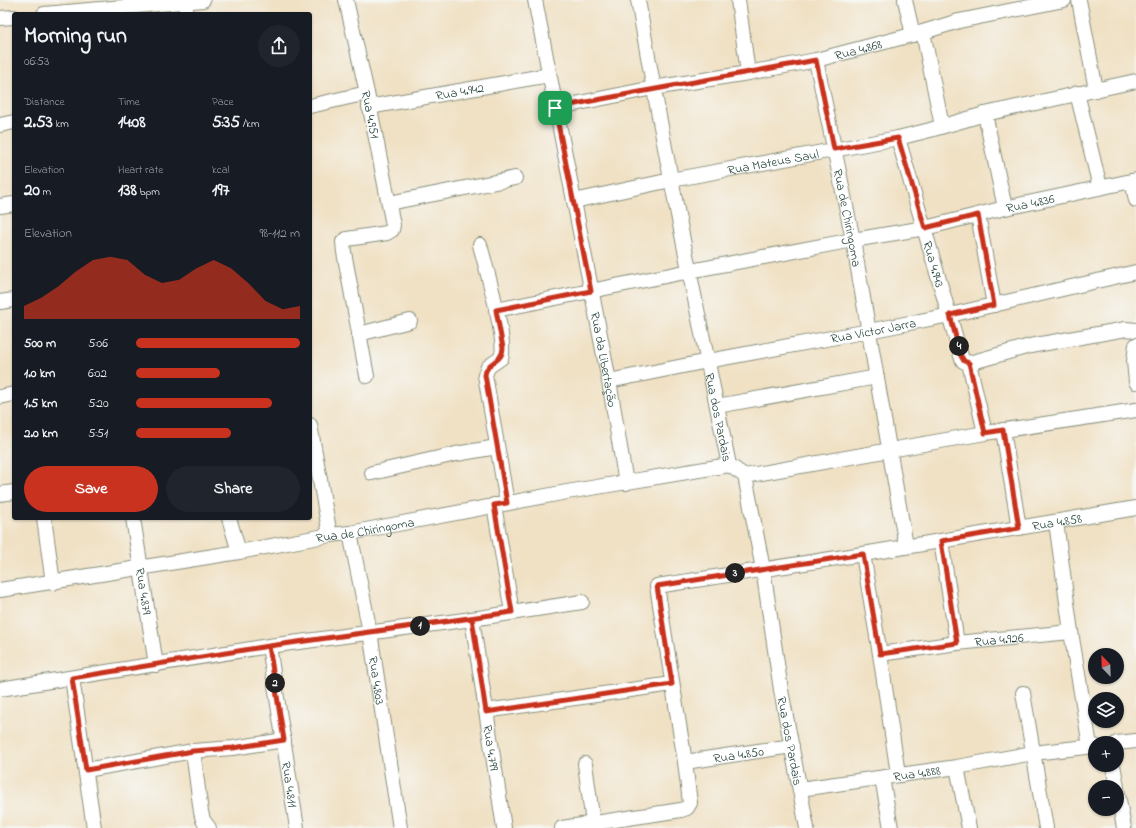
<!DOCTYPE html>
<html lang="en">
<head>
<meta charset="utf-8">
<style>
  body { margin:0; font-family:"Indie Flower",sans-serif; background:#20242c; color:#f1f3f6; height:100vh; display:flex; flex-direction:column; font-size:15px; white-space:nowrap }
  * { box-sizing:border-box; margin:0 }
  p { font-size:13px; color:#9ea1a6 }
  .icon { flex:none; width:22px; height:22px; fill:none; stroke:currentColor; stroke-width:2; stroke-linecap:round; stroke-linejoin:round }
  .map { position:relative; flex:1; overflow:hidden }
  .panel { position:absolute; left:12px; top:12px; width:300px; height:508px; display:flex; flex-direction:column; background:#171b24; border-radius:4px; box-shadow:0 1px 3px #0004 }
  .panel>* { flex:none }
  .needle { width:26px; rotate:337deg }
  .fabs { position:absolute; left:1088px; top:648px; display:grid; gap:8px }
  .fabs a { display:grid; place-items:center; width:36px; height:36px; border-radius:50%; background:#171b24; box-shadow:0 1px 3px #0004; font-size:20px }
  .pin { position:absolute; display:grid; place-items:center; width:34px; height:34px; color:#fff; margin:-17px; border-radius:8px; box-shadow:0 2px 6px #0006 }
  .km { position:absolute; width:20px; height:20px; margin:-10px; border-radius:50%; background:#222; color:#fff; font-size:11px; line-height:20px; text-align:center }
  .round { display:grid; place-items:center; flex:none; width:42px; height:42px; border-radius:21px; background:#20242c }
  .overview { display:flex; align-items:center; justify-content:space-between; height:68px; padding:0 12px }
  h1 { font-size:22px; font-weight:800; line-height:30px }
  .metrics { display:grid; grid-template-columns:repeat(3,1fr); gap:6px; height:68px; padding:4px 12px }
  .metrics div { display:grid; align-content:center }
  .metrics b { font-size:17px; font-weight:800 }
  .metrics small { font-size:11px; font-weight:400 }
  .metrics p { font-size:11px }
  .chart { height:112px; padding:8px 12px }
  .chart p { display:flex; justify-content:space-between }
  .chart svg { width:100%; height:72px; margin-top:4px; fill:#c8321e; opacity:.7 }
  .action { display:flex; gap:8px; margin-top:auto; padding:8px 12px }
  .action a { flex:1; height:46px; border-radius:24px; background:#c8321e; color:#fff; font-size:16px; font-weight:800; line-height:46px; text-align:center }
  .action a+a { background:#20242c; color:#f1f3f6 }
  ul { padding:0 12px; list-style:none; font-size:13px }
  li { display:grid; grid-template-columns:64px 48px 1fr; align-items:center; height:30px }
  li i { height:10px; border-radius:5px; background:#c8321e }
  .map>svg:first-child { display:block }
</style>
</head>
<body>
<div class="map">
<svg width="1136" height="828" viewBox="0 0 1136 828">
  <rect width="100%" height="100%" fill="#f6f6f2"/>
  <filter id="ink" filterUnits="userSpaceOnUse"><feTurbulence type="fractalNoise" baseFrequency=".025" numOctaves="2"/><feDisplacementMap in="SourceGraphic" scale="8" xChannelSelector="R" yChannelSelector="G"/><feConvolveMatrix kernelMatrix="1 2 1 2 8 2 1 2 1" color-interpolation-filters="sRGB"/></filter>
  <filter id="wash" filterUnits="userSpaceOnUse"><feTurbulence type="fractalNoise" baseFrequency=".012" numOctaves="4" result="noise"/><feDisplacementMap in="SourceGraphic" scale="16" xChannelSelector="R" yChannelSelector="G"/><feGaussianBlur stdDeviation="0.9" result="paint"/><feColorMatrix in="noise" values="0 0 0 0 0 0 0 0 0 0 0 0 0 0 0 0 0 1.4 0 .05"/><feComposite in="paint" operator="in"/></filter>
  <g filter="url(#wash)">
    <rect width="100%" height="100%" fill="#f0e1c4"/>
  </g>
  <g filter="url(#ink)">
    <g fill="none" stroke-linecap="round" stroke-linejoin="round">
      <defs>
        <g id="minor">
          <path id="s1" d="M346,0L367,93L393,225L392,230L387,233L347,239L343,242L344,252L367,376"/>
          <path id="s2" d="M535,0L609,381L626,483"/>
          <path id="s3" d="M638,0C665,156 697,310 729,465L745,476L763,569L781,690L807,828"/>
          <path d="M738,0L748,73"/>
          <path d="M905,0L913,35"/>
          <path d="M1079,0L1096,90"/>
          <path d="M184,1L187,14"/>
          <path d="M44,14L203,0"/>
          <path d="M0,18L14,17"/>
          <path d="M923,32L942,126"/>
          <path id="s4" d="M816,60L853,240L906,546"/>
          <path d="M1077,93L1100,187"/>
          <path d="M310,106L367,93"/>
          <path id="s5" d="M369,107L549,75"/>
          <path id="s6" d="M555,108L653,88L748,73L816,60L923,32L959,21L1064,0"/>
          <path d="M985,114L1005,208"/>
          <path d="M0,125L14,122"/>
          <path id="s7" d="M898,138L961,356L963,361L969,363"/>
          <path d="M1132,181L1136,200"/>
          <path id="s8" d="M574,201L671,180L898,138L930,130L985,114L1136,81"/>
          <path d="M389,203L515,178"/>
          <path d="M0,206L14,204"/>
          <path d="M978,215L994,305"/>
          <path d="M480,245C485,264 508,343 501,358L488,367L485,375L507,503"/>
          <path d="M0,302L14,300"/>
          <path id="s9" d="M496,310L690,271L853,240L925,228L1005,208L1136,180"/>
          <path d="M359,334L410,321"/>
          <path d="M1136,345L1134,361L1136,382"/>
          <path d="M969,363L1030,346L1126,329L1136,330"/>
          <path d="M969,363L985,433"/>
          <path id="s10" d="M609,381L708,361L869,331L950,315L1136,272"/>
          <path d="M0,397L14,394"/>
          <path d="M717,406L877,377"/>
          <path d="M310,425L330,535"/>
          <path d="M1003,430L1019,528"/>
          <path d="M372,473L456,454L497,447"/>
          <path d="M745,476L985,433L1136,410"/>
          <path d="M0,494L14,492"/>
          <path d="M494,505L512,612"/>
          <path d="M44,518L53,583"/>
          <path id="s11" d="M133,518L156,665"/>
          <path d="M229,518L239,552"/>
          <path d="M1056,522L1071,632L1090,746"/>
          <path id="s12" d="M350,533L370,632L400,828"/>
          <path d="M941,541L957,643"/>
          <path d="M863,554L880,654L898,774"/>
          <path id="s13" d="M0,590L239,552L330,535L350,533L567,492L729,465"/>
          <path id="s14" d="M472,619L504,828"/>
          <path id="s15" d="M269,646L297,828"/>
          <path id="s16" d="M880,654L957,643L1071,632"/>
          <path d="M72,678L94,828"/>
          <path d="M0,689L269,646L472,619L582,602"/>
          <path d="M1023,693L1046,828"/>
          <path d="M486,711L672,684"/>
          <path d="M1117,743L1136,741"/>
          <path d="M193,751L201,812L203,820L209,828"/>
          <path id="s17" d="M685,762L792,746"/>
          <path d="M585,764L593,823"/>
          <path d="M1113,765L1117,787"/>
          <path d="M957,767L969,828"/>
          <path d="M86,770L193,751L233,748L284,740"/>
          <path d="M882,778L891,828"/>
          <path id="s18" d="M800,789L957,767L1033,753L1095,746"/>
          <path d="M1117,789L1124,828"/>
          <path id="s19" d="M562,828L681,810L687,808L690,803L685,762L657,586L863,554L1136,508"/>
        </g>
      </defs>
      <use href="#minor" stroke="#888f7c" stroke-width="16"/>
      <use href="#minor" stroke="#fff" stroke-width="14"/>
    </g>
  </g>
  <g fill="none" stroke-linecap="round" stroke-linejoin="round" filter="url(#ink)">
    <defs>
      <path id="route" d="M555,108L591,291L496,310L503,348C502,364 487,360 485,375L507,503L494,505L512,612L269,646L72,678L86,770L193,751L233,748L284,740L269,646L472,618L486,712L672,684L657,586L863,554L880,654L957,643L941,541L1019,528L1003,430L985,433L969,363L964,361L961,356L950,315L994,305L978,215L925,228L898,138L834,149L816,60C729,76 642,91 555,108"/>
    </defs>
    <use href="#route" stroke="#fff" stroke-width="8"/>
    <use href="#route" stroke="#c8321e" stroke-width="5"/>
  </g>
  <g text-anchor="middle" stroke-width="3.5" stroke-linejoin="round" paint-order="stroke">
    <g font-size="13" fill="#1f3d34" stroke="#f6f6f2">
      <text dy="5" stroke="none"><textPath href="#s6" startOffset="309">Rua 4.868</textPath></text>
      <text dy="5" stroke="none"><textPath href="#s5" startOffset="92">Rua 4.942</textPath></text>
      <text dy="5" stroke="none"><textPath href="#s1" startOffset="117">Rua 4.951</textPath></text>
      <text dy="5" stroke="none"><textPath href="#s8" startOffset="203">Rua Mateus Saul</textPath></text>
      <text dy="5" stroke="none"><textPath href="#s9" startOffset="545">Rua 4.836</textPath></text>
      <text dy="5" stroke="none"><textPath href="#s4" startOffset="161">Rua de Chiringoma</textPath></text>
      <text dy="5" stroke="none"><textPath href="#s7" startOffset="131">Rua 4.943</textPath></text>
      <text dy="5" stroke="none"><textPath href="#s10" startOffset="269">Rua Victor Jarra</textPath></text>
      <text dy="5" stroke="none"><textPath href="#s2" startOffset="366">Rua da Libertação</textPath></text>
      <text dy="5" stroke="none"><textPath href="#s3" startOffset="425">Rua dos Pardais</textPath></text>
      <text dy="5" stroke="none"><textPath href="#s19" startOffset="757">Rua 4.858</textPath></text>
      <text dy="5" stroke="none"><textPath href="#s13" startOffset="370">Rua de Chiringoma</textPath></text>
      <text dy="5" stroke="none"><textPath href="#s11" startOffset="74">Rua 4.879</textPath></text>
      <text dy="5" stroke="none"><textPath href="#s16" startOffset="120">Rua 4.926</textPath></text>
      <text dy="5" stroke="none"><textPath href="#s12" startOffset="150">Rua 4.803</textPath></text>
      <text dy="5" stroke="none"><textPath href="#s3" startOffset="762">Rua dos Pardais</textPath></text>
      <text dy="5" stroke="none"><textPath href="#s14" startOffset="130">Rua 4.799</textPath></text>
      <text dy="5" stroke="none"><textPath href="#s17" startOffset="54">Rua 4.850</textPath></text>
      <text dy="5" stroke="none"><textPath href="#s18" startOffset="118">Rua 4.888</textPath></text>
      <text dy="5" stroke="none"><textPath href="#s15" startOffset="140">Rua 4.811</textPath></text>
    </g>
  </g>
</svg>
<div class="fabs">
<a><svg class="needle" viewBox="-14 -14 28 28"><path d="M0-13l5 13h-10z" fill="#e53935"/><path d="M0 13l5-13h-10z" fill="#9ea1a6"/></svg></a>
<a><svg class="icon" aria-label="layers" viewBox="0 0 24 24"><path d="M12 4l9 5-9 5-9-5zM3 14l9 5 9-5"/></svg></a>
<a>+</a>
<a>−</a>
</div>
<div class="pin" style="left:555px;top:108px;background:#1e9e55"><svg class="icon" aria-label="arrive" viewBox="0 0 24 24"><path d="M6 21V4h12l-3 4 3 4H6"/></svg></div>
<b class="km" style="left:420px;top:626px">1</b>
<b class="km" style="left:275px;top:683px">2</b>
<b class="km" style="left:735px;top:573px">3</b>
<b class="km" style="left:959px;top:346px">4</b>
<section class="panel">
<div class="overview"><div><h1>Morning run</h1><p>06:53</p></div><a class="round"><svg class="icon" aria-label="share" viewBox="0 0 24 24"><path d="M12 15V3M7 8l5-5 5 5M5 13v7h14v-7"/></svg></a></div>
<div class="metrics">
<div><p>Distance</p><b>2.53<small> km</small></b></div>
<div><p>Time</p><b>14:08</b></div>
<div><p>Pace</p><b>5:35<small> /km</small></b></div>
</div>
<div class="metrics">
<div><p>Elevation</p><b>20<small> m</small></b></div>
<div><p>Heart rate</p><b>138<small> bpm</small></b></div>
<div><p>kcal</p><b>197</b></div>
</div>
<div class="chart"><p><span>Elevation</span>98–112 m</p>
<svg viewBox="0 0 160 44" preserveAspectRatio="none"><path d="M0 44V36L10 31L20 24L30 15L40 8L50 6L60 8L70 17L80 22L90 20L100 13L110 8L120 13L130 22L140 33L150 38L160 36V44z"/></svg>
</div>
<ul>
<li><b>500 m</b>5:06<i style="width:100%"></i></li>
<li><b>1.0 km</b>6:02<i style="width:51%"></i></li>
<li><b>1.5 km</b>5:20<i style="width:83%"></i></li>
<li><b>2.0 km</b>5:51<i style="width:58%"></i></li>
</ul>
<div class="action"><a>Save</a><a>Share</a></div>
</section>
</div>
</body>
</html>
